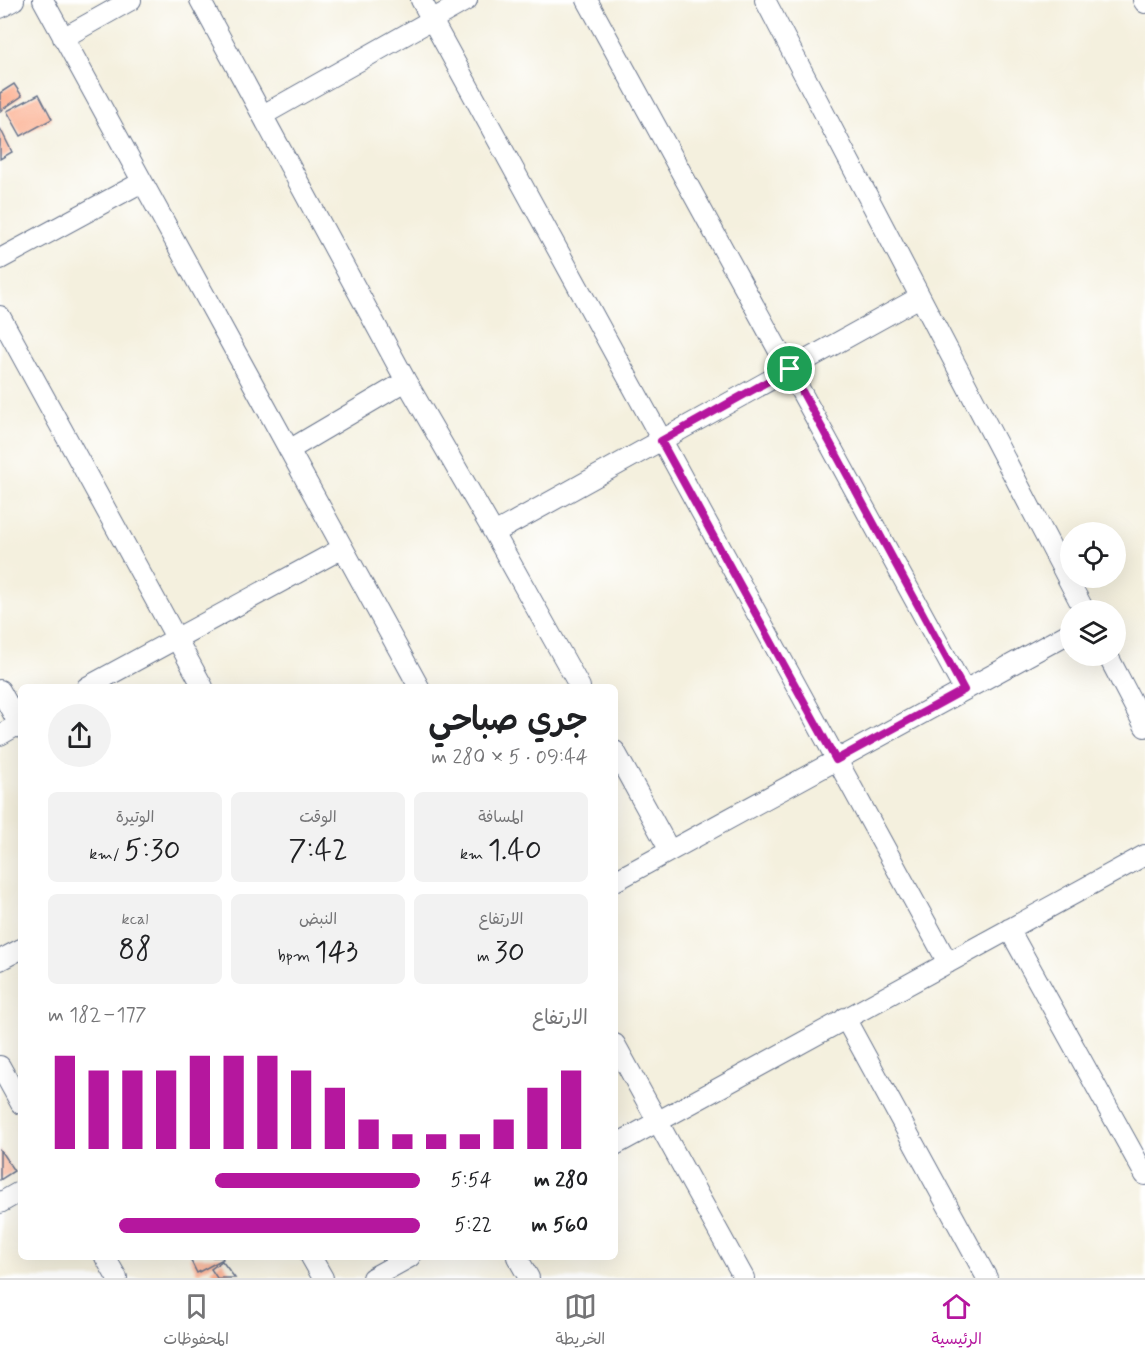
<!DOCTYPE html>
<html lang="ar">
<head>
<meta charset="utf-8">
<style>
  body { margin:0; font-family:Mynerve,"Playpen Sans Arabic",sans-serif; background:#f2f2f2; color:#202124; direction:rtl; height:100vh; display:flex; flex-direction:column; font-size:22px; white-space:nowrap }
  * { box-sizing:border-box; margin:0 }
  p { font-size:20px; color:#757577 }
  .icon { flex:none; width:33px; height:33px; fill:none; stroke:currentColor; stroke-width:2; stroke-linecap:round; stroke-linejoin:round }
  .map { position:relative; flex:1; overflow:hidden; direction:ltr }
  .side { position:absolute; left:18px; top:684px; width:600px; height:576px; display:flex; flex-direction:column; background:#fff; border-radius:9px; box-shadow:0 6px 24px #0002; direction:rtl }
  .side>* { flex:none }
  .buttons { position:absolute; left:1060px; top:522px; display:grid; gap:12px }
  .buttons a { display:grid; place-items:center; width:66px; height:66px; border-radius:50%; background:#fff; box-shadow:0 6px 24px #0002; font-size:30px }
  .pin { position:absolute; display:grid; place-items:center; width:51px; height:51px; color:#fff; margin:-26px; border:3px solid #fff; border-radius:50%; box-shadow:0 2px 6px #0007 }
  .round { display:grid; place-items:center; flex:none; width:63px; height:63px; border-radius:32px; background:#f2f2f2 }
  .head { display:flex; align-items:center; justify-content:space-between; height:102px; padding:0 30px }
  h1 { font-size:33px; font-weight:600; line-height:45px }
  .metrics { display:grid; grid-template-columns:repeat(3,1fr); gap:9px; height:102px; padding:6px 30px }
  .metrics div { display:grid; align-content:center; border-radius:9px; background:#f2f2f2; text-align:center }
  .metrics b { font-size:30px; font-weight:600 }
  .metrics small { font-size:16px; font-weight:400 }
  .metrics p { font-size:16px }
  .chart { height:168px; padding:12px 30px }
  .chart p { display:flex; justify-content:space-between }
  .chart svg { width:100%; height:108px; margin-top:6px; stroke:#b5179e; stroke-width:6 }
  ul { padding:0 30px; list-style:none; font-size:20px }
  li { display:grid; grid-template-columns:96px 72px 1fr; align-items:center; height:45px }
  li i { height:15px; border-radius:8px; background:#b5179e }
  .tab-bar { display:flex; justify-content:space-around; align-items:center; height:84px; border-top:2px solid #e0e0e0; background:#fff; font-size:16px; color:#757577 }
  .tab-bar a { display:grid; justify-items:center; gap:3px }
  .tab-bar .active { color:#b5179e }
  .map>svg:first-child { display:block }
</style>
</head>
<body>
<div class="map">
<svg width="1145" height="1278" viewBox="0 0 1145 1278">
  <rect width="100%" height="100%" fill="#fff"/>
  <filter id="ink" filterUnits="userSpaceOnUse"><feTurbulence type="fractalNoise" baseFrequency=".0167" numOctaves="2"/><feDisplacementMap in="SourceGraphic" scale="12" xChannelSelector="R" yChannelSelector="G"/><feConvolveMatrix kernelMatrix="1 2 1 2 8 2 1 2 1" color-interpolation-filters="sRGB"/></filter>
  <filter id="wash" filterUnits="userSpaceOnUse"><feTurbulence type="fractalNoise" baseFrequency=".008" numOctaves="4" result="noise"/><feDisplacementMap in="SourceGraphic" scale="24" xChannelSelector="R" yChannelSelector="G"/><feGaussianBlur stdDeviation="1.35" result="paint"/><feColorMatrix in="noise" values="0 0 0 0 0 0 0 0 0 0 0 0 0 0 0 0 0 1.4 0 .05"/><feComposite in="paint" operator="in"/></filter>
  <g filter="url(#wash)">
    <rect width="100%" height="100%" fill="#f4f0de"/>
    <g id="blocks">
      <path fill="#fba886" d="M14,84L22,96L0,111V93Z
        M39,94L52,119L21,136L7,111Z
        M0,128L12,152L0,159Z
        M0,1150L14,1171L0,1180Z
        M189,1257H222L223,1259L197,1273Z
        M222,1261L235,1278H217L211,1269Z"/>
    </g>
  </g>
  <g filter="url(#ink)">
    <use href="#blocks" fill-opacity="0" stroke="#67738b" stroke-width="1.5"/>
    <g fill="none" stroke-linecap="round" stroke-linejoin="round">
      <defs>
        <path id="street" d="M43,0L419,687
          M200,0L406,381L494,533L580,687
          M421,0L948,963
          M587,0L964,690
          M765,0L1084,610
          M1143,0L1145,3
          M0,8L14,0
          M63,38L131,0
          M263,115L467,0
          M0,259L142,182
          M0,316L203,687
          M289,450L406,381
          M494,533L920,297
          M1108,656L1145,727
          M87,687L343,548
          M0,690L21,728
          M0,735L21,723
          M615,751L670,851
          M615,881L1071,632
          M1009,929L1145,1175
          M0,960L21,949
          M845,1018L987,1278
          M615,1044L744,1278
          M0,1066L21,1104
          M615,1145L1145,855
          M0,1203L21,1191
          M105,1257L117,1278
          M311,1257L323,1278
          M517,1257L529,1278
          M372,1278L410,1257"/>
      </defs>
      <use href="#street" stroke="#67738b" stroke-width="22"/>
      <use href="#street" stroke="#fff" stroke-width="20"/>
    </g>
  </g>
  <g fill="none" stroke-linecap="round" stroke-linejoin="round" filter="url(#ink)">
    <defs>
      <path id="route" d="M790,369L964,690L836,760L661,441Z"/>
    </defs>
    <use href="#route" stroke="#fff" stroke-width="12"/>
    <use href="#route" stroke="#b5179e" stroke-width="8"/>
  </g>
</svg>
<div class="buttons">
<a><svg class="icon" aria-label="locate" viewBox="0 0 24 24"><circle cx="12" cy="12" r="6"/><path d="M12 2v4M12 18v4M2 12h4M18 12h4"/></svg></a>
<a><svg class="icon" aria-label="layers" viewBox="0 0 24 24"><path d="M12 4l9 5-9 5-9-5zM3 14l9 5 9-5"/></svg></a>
</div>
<div class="pin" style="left:790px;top:369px;background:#1e9e55"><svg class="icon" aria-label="arrive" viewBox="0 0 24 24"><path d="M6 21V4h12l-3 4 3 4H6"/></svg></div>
<section class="side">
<div class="head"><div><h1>جري صباحي</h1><p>09:44 · 5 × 280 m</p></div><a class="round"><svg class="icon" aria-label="share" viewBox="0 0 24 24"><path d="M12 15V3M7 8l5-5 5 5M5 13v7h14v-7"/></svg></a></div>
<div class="metrics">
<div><p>المسافة</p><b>1.40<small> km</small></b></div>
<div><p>الوقت</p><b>7:42</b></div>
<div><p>الوتيرة</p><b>5:30<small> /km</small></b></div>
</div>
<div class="metrics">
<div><p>الارتفاع</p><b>30<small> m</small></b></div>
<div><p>النبض</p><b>143<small> bpm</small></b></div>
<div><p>kcal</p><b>88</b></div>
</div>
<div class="chart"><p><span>الارتفاع</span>177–182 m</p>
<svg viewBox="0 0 160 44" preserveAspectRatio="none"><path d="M5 44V6M15 44V12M25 44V12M35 44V12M45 44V6M55 44V6M65 44V6M75 44V12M85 44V19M95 44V32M105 44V38M115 44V38M125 44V38M135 44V32M145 44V19M155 44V12"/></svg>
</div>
<ul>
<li><b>280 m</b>5:54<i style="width:55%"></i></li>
<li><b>560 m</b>5:22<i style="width:81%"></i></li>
</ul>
</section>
</div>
<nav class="tab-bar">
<a class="active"><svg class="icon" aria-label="home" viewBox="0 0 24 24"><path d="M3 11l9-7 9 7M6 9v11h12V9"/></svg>الرئيسية</a>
<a><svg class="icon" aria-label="map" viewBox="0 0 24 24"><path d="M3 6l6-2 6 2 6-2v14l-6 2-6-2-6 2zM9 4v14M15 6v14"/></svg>الخريطة</a>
<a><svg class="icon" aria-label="saved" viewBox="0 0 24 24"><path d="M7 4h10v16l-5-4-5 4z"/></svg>المحفوظات</a>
</nav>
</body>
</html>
